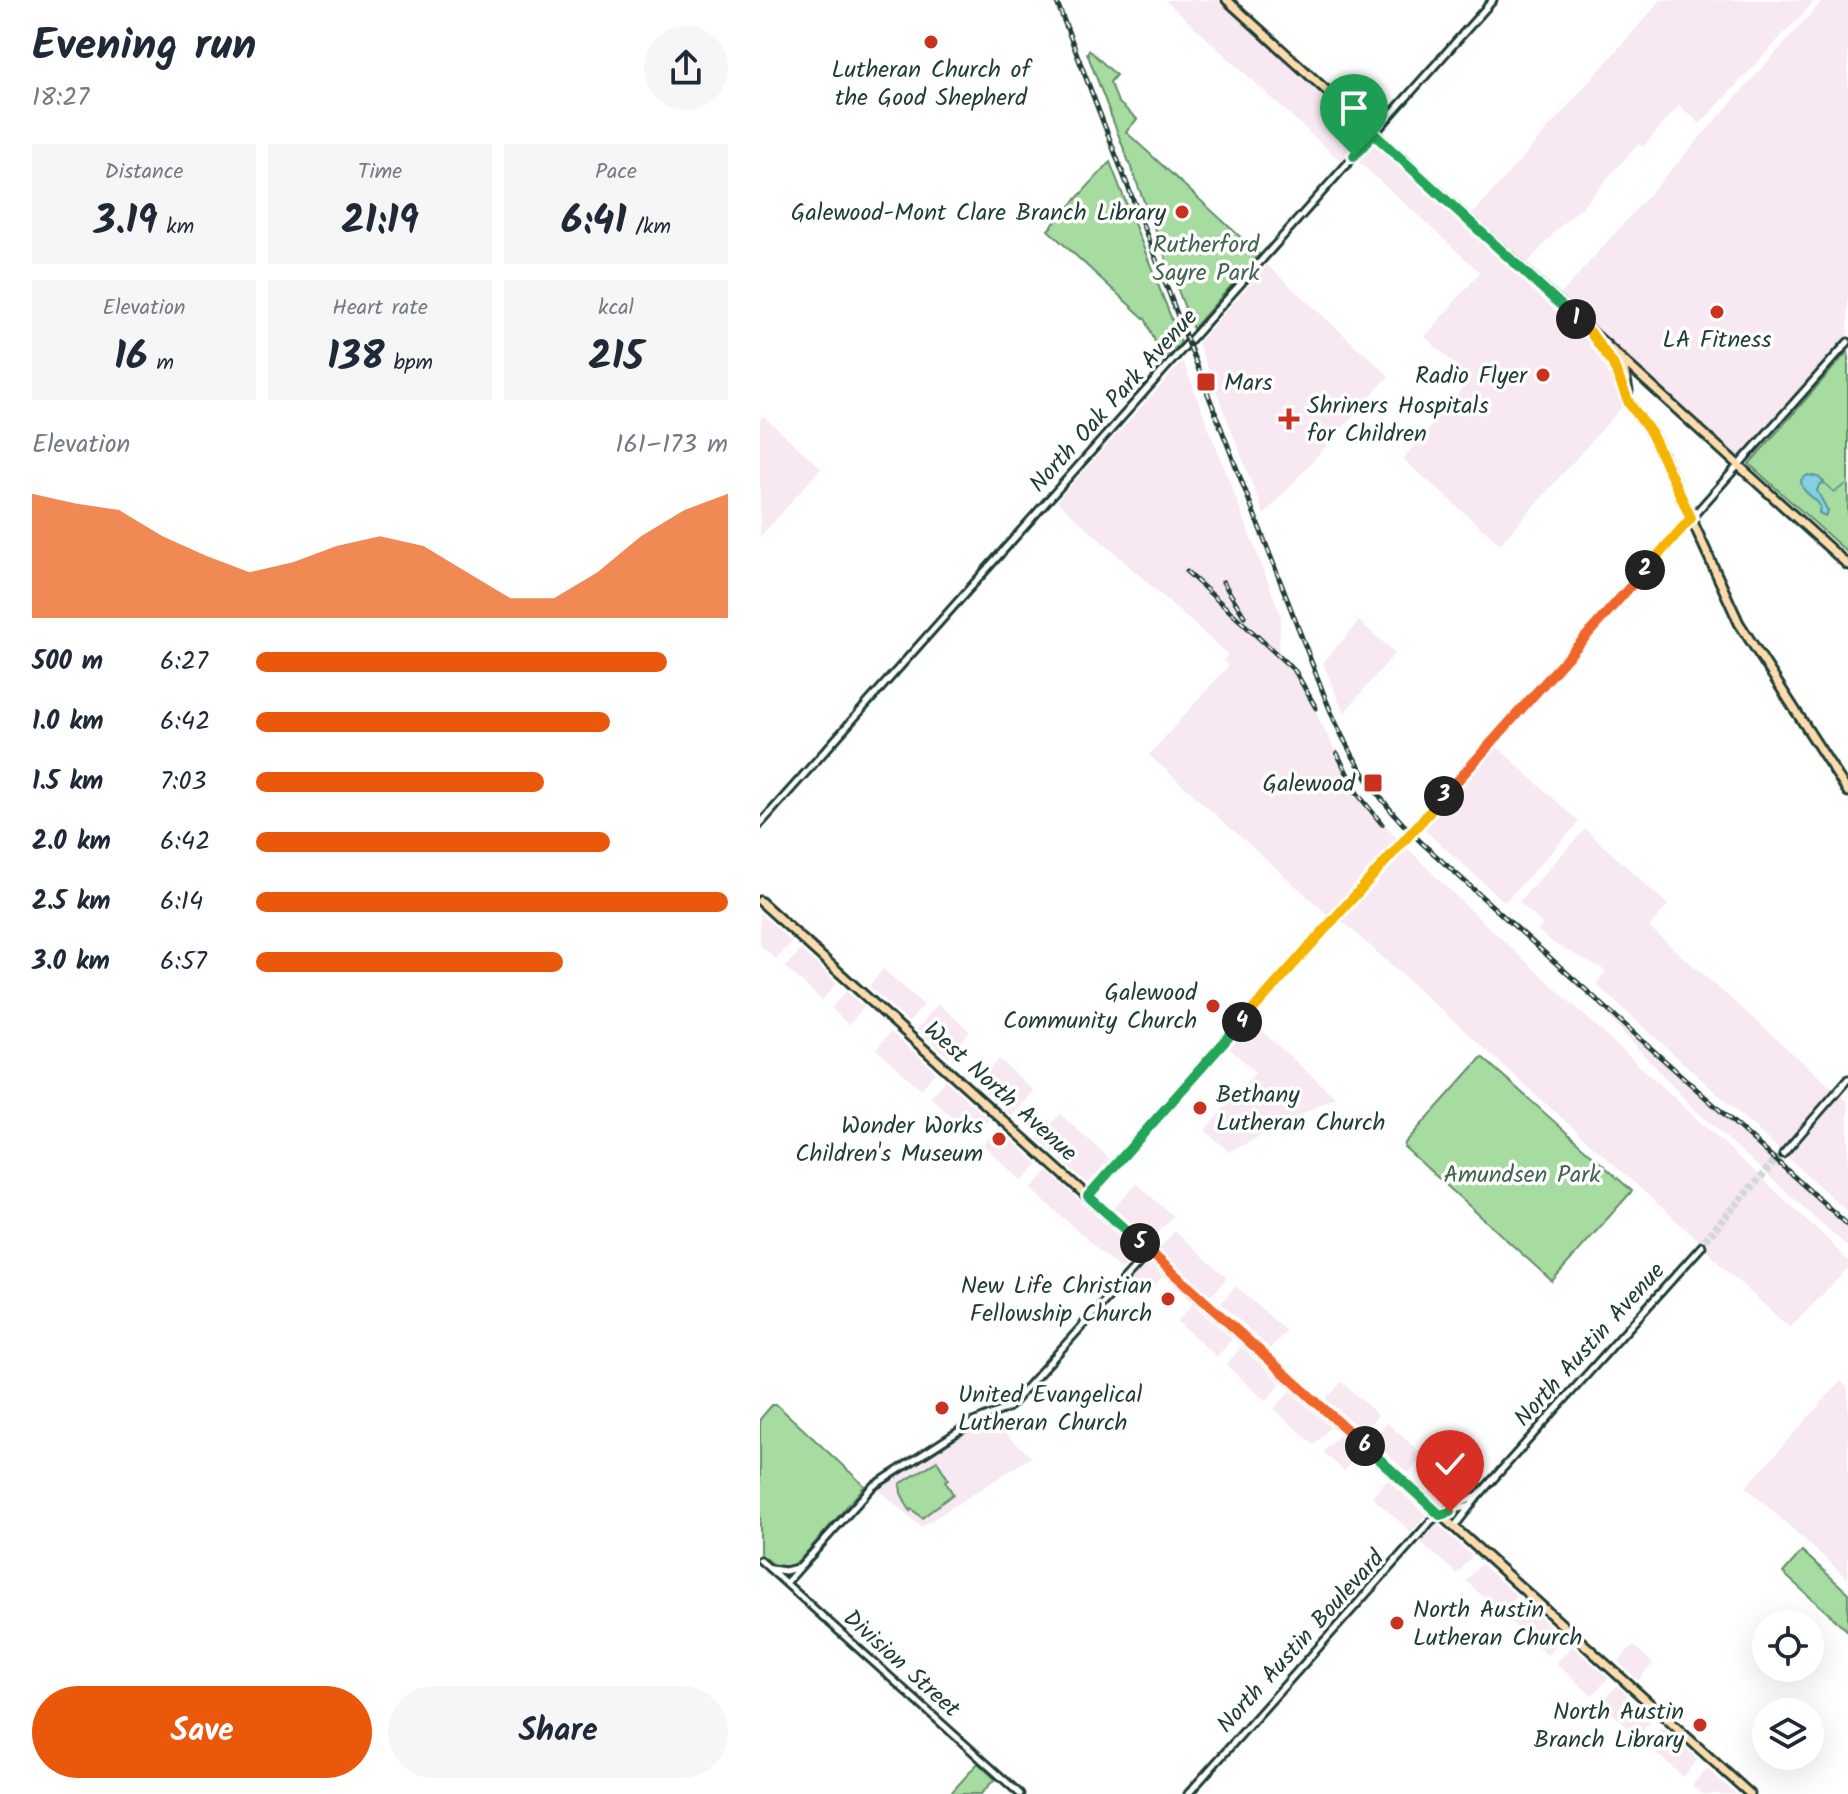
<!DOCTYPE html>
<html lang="en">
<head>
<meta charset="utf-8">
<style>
  body { margin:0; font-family:Kalam,sans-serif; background:#f6f6f7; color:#1f2937; height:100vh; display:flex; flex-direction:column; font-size:30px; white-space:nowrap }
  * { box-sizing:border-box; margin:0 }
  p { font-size:26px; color:#747a83 }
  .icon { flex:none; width:44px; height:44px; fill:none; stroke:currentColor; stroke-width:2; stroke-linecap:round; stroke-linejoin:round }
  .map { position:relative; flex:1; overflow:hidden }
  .details { display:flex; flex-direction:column; background:#fff; width:760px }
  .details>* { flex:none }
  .tools { position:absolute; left:992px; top:1610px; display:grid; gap:16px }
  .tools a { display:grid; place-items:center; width:72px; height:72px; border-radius:50%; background:#fff; box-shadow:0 8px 32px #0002; font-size:40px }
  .pin { position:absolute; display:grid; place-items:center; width:68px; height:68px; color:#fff; margin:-82px -34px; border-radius:50% 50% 50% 0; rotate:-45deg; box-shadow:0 0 8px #0007 }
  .pin .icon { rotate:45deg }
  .km { position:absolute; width:40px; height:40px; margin:-20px; border-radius:50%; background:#222; color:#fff; font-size:22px; line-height:40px; text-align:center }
  .round { display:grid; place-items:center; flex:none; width:84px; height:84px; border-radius:42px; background:#f6f6f7 }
  .summary { display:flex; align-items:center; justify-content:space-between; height:136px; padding:0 32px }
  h1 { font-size:44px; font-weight:800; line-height:60px }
  .metrics { display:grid; grid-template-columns:repeat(3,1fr); gap:12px; height:136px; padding:8px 32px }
  .metrics div { display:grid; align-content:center; border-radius:0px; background:#f6f6f7; text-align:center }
  .metrics b { font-size:40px; font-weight:800 }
  .metrics small { font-size:22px; font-weight:400 }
  .metrics p { font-size:22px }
  .chart { height:224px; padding:16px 32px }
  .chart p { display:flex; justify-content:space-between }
  .chart svg { width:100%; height:144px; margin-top:8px; fill:#ea580c; opacity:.7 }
  .primary-button { display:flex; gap:16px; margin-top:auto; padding:16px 32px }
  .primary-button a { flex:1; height:92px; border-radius:48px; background:#ea580c; color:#fff; font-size:32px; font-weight:800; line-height:92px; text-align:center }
  .primary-button a+a { background:#f6f6f7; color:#1f2937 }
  ul { padding:0 32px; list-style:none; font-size:26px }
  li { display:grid; grid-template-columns:128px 96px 1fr; align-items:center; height:60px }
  li i { height:20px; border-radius:10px; background:#ea580c }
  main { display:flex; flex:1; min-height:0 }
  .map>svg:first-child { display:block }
</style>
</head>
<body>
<main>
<section class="details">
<div class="summary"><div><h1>Evening run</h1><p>18:27</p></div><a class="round"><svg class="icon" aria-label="share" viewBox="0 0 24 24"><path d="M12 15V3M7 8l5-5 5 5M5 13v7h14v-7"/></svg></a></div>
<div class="metrics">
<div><p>Distance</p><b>3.19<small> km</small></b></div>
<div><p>Time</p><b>21:19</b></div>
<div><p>Pace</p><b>6:41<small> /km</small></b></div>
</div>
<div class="metrics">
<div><p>Elevation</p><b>16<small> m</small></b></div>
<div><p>Heart rate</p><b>138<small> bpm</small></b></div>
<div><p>kcal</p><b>215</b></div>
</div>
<div class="chart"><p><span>Elevation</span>161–173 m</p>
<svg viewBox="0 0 160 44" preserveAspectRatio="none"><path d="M0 44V6L10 9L20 11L30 19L40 25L50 30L60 27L70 22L80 19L90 22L100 30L110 38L120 38L130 30L140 19L150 11L160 6V44z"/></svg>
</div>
<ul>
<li><b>500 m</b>6:27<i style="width:87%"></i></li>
<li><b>1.0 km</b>6:42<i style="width:75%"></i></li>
<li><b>1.5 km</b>7:03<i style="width:61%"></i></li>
<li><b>2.0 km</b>6:42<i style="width:75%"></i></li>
<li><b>2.5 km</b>6:14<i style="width:100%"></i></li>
<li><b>3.0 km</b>6:57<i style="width:65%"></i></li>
</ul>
<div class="primary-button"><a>Save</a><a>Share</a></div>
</section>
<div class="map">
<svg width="1088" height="1794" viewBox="0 0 1088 1794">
  <rect width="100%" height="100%" fill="#fff"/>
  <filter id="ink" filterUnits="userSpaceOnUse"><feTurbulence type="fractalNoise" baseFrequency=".0125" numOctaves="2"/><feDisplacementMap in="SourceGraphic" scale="16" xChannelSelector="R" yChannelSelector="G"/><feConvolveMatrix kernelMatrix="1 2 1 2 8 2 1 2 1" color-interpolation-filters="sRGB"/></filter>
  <g filter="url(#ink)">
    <path fill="#f7e8f2" d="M405,0H460L788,301L846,356L859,383L864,402L862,407L740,544L643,459L707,383L693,371L697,366L665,337L720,272L596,159L587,167Z
      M901,0H1055L940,124L919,105L883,147L878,144L820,209L800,226L765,266L711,216Z
      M1063,0H1088V334L979,457L799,296Z
      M507,265L629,376L504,515L438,343Z
      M423,361L521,616L518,656L538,676L596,793L637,838L709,909L1062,1234L1088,1261V1268L1030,1328L961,1266L939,1241L580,919L576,922L389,755L468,666L463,660L468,655L297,501Z
      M3,416L61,468L0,537V420Z
      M599,621L635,653L584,713L563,663Z
      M734,744L819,822L745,902L661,827Z
      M825,829L908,905L889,927L1088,1102V1212L836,984L846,971L793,943L778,931L783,924L759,902Z
      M0,913L32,942L16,959L0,945Z
      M41,950L77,983L62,1000L25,967Z
      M123,969L164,1005L149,1022L109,986Z
      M86,991L104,1007L89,1025L71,1008Z
      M178,1004L210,1032L188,1057L157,1029Z
      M847,1011L1088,1227V1247L933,1108L845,1013Z
      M492,1022L575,1097L469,1152L445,1130L496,1072L469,1048Z
      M131,1032L176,1072L161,1089L116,1049Z
      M239,1059L274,1091L252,1116L217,1084Z
      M185,1080L229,1120L214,1137L170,1097Z
      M300,1114L350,1159L328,1184L278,1139Z
      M238,1128L278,1164L262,1181L223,1145Z
      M287,1171L377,1253L361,1270L271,1189Z
      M377,1184L413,1216L391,1241L354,1208Z
      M415,1231L467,1278L451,1296L399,1249Z
      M387,1262L403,1276L387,1294L372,1280Z
      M476,1286L526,1331L510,1349L461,1303Z
      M433,1304L472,1339L457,1357L417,1321Z
      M481,1347L521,1383L506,1401L466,1365Z
      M1081,1381L1088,1388V1579L986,1487Z
      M582,1382L618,1415L603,1432L566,1399Z
      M530,1391L570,1427L554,1445L514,1409Z
      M229,1419L271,1457L161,1527L120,1491V1486L130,1479L214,1426Z
      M627,1423L664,1456L648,1473L612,1440Z
      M579,1435L599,1454L584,1471L563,1452Z
      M684,1474L709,1497L682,1505L669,1492Z
      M627,1479L666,1515L651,1532L612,1497Z
      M676,1523L712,1556L697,1574L660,1541Z
      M721,1564L757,1596L742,1614L706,1581Z
      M766,1604L802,1637L787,1655L751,1622Z
      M873,1645L893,1664L878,1680L858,1662Z
      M812,1646L848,1678L832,1696L796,1663Z
      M857,1686L893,1719L877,1736L841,1703Z
      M902,1727L938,1759L923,1777L886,1744Z
      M947,1768L976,1794H942L932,1785Z"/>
    <path fill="#a6dc9f" stroke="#628c6a" stroke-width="2" d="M329,50L356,75L350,82L358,102L377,119L366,132L499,254L433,329L327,53Z
      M350,162L421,343L403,361L386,320L288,230Z
      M1088,351V553L989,464Z
      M722,1057L872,1191L792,1281L644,1147L645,1143Z
      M12,1405H17L105,1486L39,1561L25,1569L13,1564L0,1554V1419Z
      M177,1461L188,1479L185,1481L193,1494L162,1518L152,1509L150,1511L141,1493L140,1484Z
      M1042,1551L1088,1593V1631L1023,1573Z
      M218,1763L235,1779L221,1794H190Z"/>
    <path fill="#83d1e1" stroke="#5b969c" stroke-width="2" d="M1048,475L1058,477L1064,482L1059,485L1057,491L1068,511L1065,516L1059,513L1060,506C1054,495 1041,494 1041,480Z"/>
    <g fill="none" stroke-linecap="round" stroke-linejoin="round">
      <path stroke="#5b969c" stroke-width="2" d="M1064,483L1074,492L1085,485"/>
      <path stroke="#d2d8d6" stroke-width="5" stroke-dasharray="5 2.5" stroke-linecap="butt" d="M939,1244L1021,1152
        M942,1246L1023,1154"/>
      <defs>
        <path id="minor" d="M0,824L733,0
          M1023,1154L1088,1079
          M328,1196L1088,342
          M686,1512L710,1506
          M694,1527L718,1496L942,1246
          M0,1560L260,1794
          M12,1569L25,1571L37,1568
          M26,1583L112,1487L213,1422L248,1408L389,1252
          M428,1794L671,1521L692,1507L718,1496"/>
        <path id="major" d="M467,0L1088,565
          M839,344L853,364L869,403L891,433L904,459L979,623L1088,792
          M863,362L868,391
          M0,901L990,1794"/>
      </defs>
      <use href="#minor" stroke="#1f3d34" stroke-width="11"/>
      <use href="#major" stroke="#1f3d34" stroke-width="13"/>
      <use href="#minor" stroke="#fff" stroke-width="5"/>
      <use href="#major" stroke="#fedbac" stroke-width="7"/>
      <defs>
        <path id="rail" d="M296,0L566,700C588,756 619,803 663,844L1088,1225
          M427,572L535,671L556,708
          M463,582L484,616
          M577,753L597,793L622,824"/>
      </defs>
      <use href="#rail" stroke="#1f3d34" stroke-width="5"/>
      <use href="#rail" stroke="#fff" stroke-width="2" stroke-dasharray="6" stroke-linecap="butt"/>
    </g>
  </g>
  <g fill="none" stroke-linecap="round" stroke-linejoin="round" filter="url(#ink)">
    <defs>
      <path id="split-1" d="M594,156L614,134L816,319"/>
      <path id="split-2" d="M816,319L830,332L853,364L869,403L891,433L931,518L885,570"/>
      <path id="split-3" d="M684,796L885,570"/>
      <path id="split-4" d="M482,1022L684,796"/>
      <path id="split-5" d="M380,1243L328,1196L482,1022"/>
      <path id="split-6" d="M380,1243L605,1446"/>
      <path id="split-7" d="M605,1446L680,1515L690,1512"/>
    </defs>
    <use href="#split-1" stroke="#fff" stroke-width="16"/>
    <use href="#split-2" stroke="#fff" stroke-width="16"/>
    <use href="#split-3" stroke="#fff" stroke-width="16"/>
    <use href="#split-4" stroke="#fff" stroke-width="16"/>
    <use href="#split-5" stroke="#fff" stroke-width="16"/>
    <use href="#split-6" stroke="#fff" stroke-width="16"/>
    <use href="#split-7" stroke="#fff" stroke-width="16"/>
    <use href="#split-1" stroke="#22a559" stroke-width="10"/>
    <use href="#split-2" stroke="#f5b400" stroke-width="10"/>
    <use href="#split-3" stroke="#f0652b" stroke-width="10"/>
    <use href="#split-4" stroke="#f5b400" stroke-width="10"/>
    <use href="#split-5" stroke="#22a559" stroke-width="10"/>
    <use href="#split-6" stroke="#f0652b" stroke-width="10"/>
    <use href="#split-7" stroke="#22a559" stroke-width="10"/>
  </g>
  <g fill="#c8321e" stroke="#fff" stroke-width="3">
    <circle cx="171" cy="42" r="8"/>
    <circle cx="422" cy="212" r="8"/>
    <circle cx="957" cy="312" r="8"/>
    <circle cx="783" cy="375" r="8"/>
    <rect x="436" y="372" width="20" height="20" rx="4"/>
    <path d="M525 407h8v8h8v8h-8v8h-8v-8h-8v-8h8z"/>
    <rect x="603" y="773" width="20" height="20" rx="4"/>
    <circle cx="453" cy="1006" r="8"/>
    <circle cx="440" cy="1108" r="8"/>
    <circle cx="239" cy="1139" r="8"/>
    <circle cx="408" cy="1299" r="8"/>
    <circle cx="182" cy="1408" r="8"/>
    <circle cx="637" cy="1623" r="8"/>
    <circle cx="940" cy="1725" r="8"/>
  </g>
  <g text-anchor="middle" stroke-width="7" stroke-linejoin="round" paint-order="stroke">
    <g font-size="24" fill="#1f3d34" stroke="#fff" text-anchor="end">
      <text x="171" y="77" text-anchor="middle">Lutheran Church of<tspan x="171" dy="28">the Good Shepherd</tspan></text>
      <text x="406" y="220">Galewood-Mont Clare Branch Library</text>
      <text x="957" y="347" text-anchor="middle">LA Fitness</text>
      <text x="767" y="383">Radio Flyer</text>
      <text x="464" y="390" text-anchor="start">Mars</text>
      <text x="547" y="413" text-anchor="start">Shriners Hospitals<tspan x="547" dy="28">for Children</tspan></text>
      <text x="595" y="791">Galewood</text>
      <text x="437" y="1000">Galewood<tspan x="437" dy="28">Community Church</tspan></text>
      <text x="456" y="1102" text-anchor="start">Bethany<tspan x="456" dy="28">Lutheran Church</tspan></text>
      <text x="223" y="1133">Wonder Works<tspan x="223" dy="28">Children's Museum</tspan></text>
      <text x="392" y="1293">New Life Christian<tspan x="392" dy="28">Fellowship Church</tspan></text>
      <text x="198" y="1402" text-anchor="start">United Evangelical<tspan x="198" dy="28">Lutheran Church</tspan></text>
      <text x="653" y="1617" text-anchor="start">North Austin<tspan x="653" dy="28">Lutheran Church</tspan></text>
      <text x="924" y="1719">North Austin<tspan x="924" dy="28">Branch Library</tspan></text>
    </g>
    <g font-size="24" fill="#41654f" stroke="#fff">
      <text x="446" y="252">Rutherford<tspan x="446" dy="28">Sayre Park</tspan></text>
      <text x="762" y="1182">Amundsen Park</text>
    </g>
    <g font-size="24" fill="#1f3d34" stroke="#fff">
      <text transform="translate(353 400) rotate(-48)" y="8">North Oak Park Avenue</text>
      <text transform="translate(241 1091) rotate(42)" y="8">West North Avenue</text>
      <text transform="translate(829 1344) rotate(-48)" y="8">North Austin Avenue</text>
      <text transform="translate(540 1641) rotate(-48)" y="8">North Austin Boulevard</text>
      <text transform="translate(142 1663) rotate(42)" y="8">Division Street</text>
    </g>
  </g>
</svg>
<div class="tools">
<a><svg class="icon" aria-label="locate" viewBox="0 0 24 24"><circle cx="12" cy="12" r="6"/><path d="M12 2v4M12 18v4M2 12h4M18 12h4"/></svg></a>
<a><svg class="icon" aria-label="layers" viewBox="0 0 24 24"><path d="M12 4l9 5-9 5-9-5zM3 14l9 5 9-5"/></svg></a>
</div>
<div class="pin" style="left:594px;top:156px;background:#1e9e55"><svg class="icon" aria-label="arrive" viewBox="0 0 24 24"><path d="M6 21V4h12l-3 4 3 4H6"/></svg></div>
<div class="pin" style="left:690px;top:1512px;background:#d93025"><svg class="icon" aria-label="check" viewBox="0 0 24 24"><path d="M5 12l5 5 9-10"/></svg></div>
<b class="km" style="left:816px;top:319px">1</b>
<b class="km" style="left:885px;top:570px">2</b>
<b class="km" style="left:684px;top:796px">3</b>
<b class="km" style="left:482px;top:1022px">4</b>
<b class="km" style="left:380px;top:1243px">5</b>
<b class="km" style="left:605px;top:1446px">6</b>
</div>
</main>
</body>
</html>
